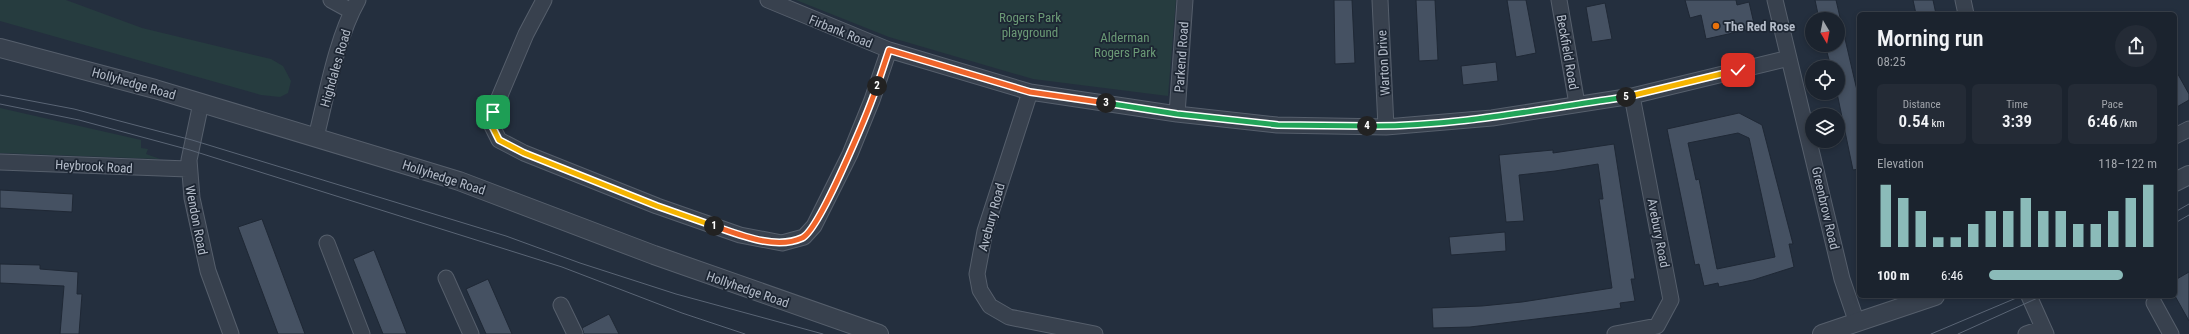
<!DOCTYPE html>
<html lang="en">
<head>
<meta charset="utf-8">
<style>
  body { margin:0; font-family:"Roboto Condensed",sans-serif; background:#242b36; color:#f1f3f6; height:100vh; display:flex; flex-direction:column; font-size:15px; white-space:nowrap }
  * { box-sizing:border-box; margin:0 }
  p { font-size:13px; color:#a0a4aa }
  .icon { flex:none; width:22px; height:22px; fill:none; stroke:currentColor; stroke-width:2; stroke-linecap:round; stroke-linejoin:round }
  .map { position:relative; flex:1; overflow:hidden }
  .details { position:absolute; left:1857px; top:12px; width:320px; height:286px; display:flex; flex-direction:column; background:#1b232e; border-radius:6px; box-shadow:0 2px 6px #0003,0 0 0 1px #39404a }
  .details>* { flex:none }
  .needle { width:26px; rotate:170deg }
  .fabs { position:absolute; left:1805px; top:12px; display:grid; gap:8px }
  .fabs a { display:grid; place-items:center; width:40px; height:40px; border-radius:50%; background:#1b232e; box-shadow:0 2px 6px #0003,0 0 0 1px #39404a; font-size:20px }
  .pin { position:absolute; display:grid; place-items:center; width:34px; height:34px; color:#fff; margin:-17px; border-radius:8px; box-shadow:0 2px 6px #0006 }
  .km { position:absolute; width:20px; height:20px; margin:-10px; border-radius:50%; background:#222; color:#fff; font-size:11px; line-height:20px; text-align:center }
  .round { display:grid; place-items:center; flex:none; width:42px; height:42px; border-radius:21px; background:#242b36 }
  .overview { display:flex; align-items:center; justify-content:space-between; height:68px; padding:0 20px }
  h1 { font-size:22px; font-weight:600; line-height:30px }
  .stats { display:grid; grid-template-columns:repeat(3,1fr); gap:6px; height:68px; padding:4px 20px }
  .stats div { display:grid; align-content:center; border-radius:6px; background:#242b36; text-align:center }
  .stats b { font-size:17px; font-weight:600 }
  .stats small { font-size:11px; font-weight:400 }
  .stats p { font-size:11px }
  .chart { height:112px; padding:8px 20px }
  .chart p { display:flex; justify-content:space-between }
  .chart svg { width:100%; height:72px; margin-top:4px; stroke:#8bbbb9; stroke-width:6 }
  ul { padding:0 20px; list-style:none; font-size:13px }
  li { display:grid; grid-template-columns:64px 48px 1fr; align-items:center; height:30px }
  li i { height:10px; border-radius:5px; background:#8bbbb9 }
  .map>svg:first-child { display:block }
</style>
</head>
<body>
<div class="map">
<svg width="2189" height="334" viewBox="0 0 2189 334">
  <rect width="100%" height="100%" fill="#242f3e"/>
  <path fill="#263c3f" d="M0,0H66L142,28L271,59L283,66L291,81L288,93L280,97L261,95L0,21Z
    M796,0H1176L1168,96L1033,79L889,37Z
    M0,108L141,140V148L148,149L146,154L160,159L0,153Z"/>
  <path fill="#455162" stroke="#1f2835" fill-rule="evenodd" d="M1334,0H1352L1355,63L1335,64Z
    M1416,0H1435L1438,60L1419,61Z
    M1507,0H1526L1536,53L1516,57Z
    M1685,0H1736L1737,5L1749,2L1755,28L1706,39L1701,15L1690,18Z
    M1815,0H1836L1859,99V169L1853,170L1837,93L1838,67H1831L1825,45H1838V19H1819Z
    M1913,0H1933L1936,14H1916Z
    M1605,3L1612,39L1592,42L1586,7Z
    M1496,62L1498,81L1463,85L1461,66Z
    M2175,69L2189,94V100L2175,108Z
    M1739,113L1762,125L1793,244H1789L1794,267L1753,280L1719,287L1718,283L1704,286L1699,264L1695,265L1667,129ZM1738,133L1749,138L1775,257L1717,269L1699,179L1696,180L1688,143Z
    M1614,144L1635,279H1631L1635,301L1620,303L1621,308L1585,313L1470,327L1433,328L1432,308L1482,306L1522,302L1612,288L1599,199H1603L1598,164L1555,171L1519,175L1524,221L1506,222L1499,155L1553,150V153Z
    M0,190L73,194L72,212L0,208Z
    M262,219L305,334H278L238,227Z
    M1505,232L1506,251L1451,255L1449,237Z
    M374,250L407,334H383L353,259Z
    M0,264L40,265V269L78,272L77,294H82L79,334H60L64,286L0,283Z
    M2189,272V321L2175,296V280Z
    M488,279L512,334H486L466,289Z
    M609,314L619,334H584L582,328Z"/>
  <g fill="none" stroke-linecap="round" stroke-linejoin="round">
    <defs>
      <path id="minor" d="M331,0L351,11
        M544,0L526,34L493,112L492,126L499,140L524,153L657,206L740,235L782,243L804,237L814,226L850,154L872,100L889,50
        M768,0L889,50L1030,92L1177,114L1277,125L1386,127L1492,118L1632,96L1789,58
        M1380,0L1386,127
        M1559,0L1577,104
        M1775,0L1842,279L1857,323
        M1963,0L1966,14
        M1030,92L985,231L977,274L980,290L990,306L1009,317L1095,334
        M201,103L189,160L192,198L208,271L231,334
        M1177,114L1185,0
        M2175,136L2189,129
        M316,137C327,94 336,39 358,0
        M0,162L188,169
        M327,243L362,334
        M446,278L471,334
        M2029,296L2046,334
        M2154,303L2171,334
        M561,305L575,334
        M1615,334L1657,326L1671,300L1632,96
        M2026,334L2043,328"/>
      <path id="tertiary" d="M0,48L155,89L459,181L654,255L879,334
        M2175,182L2189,175
        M1822,334L1935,296"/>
    </defs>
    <use href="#minor" stroke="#565f6c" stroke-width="17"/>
    <use href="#tertiary" stroke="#565f6c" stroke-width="20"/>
    <use href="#minor" stroke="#38414e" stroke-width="15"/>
    <use href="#tertiary" stroke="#38414e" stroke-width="18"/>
    <path stroke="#5a6575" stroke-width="1" d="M0,95L74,109L192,140L506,236L580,263L676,294L823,334
      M0,104L79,120L190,150L562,267L682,313L745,334
      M2175,212L2189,204
      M2175,223L2189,215
      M1931,334L2021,296
      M1958,334L2042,296"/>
  </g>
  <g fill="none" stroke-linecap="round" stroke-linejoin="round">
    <defs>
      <path id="split-1" d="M493,112L492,126L499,140L524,153L657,206L714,226"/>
      <path id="split-2" d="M714,226C740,235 776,250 802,238C820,230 869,109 877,86"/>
      <path id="split-3" d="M877,86L889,50L1030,92L1106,103"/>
      <path id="split-4" d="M1106,103L1177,114L1278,125L1367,126"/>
      <path id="split-5" d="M1367,126C1454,127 1540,109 1626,97"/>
      <path id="split-6" d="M1626,97L1738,70"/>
    </defs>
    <use href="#split-1" stroke="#fff" stroke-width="8"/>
    <use href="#split-2" stroke="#fff" stroke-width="8"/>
    <use href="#split-3" stroke="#fff" stroke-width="8"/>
    <use href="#split-4" stroke="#fff" stroke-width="8"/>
    <use href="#split-5" stroke="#fff" stroke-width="8"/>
    <use href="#split-6" stroke="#fff" stroke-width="8"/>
    <use href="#split-1" stroke="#f5b400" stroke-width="5"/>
    <use href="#split-2" stroke="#f0652b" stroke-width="5"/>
    <use href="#split-3" stroke="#f0652b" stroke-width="5"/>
    <use href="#split-4" stroke="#22a559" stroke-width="5"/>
    <use href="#split-5" stroke="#22a559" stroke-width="5"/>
    <use href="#split-6" stroke="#f5b400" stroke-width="5"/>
  </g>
  <circle fill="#e8710a" stroke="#1d2633" stroke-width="1.5" cx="1716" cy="26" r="4"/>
  <g text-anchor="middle" stroke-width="3.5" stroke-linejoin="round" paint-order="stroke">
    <g font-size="13" fill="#6b9a76" stroke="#1d2633">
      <text x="1030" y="22">Rogers Park<tspan x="1030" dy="15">playground</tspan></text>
      <text x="1125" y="42">Alderman<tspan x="1125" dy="15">Rogers Park</tspan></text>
    </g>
    <g font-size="13" font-weight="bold" fill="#b4bcc9" stroke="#1d2633" text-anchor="start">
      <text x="1724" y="31">The Red Rose</text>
    </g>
    <g font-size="13" fill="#b4bcc9" stroke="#1d2633">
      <text transform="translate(841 31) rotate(22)" y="5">Firbank Road</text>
      <text transform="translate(1568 52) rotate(80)" y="5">Beckfield Road</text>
      <text transform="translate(1181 57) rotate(-86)" y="5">Parkend Road</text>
      <text transform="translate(1383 63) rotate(-93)" y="5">Warton Drive</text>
      <text transform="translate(335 68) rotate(-74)" y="5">Highdales Road</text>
      <text transform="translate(134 83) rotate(16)" y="5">Hollyhedge Road</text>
      <text transform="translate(94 166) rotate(3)" y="5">Heybrook Road</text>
      <text transform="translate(444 177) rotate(18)" y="5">Hollyhedge Road</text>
      <text transform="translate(1826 208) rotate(77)" y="5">Greenbrow Road</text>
      <text transform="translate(991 217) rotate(-75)" y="5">Avebury Road</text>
      <text transform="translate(197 220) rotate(79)" y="5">Wendon Road</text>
      <text transform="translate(1659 233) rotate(79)" y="5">Avebury Road</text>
      <text transform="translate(748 289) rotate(19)" y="5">Hollyhedge Road</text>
    </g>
  </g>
</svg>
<div class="fabs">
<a><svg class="needle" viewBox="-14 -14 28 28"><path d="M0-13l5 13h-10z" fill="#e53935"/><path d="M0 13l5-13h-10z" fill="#a0a4aa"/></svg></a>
<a><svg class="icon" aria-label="locate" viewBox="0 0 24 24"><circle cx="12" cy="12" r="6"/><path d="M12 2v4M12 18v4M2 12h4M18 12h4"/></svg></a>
<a><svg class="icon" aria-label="layers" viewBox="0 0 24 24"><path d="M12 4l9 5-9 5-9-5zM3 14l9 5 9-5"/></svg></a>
</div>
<div class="pin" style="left:493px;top:112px;background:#1e9e55"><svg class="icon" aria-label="arrive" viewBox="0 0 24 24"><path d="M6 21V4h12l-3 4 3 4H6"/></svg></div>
<div class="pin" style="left:1738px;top:70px;background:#d93025"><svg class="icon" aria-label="check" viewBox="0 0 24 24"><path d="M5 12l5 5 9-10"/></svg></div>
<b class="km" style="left:714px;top:226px">1</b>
<b class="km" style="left:877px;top:86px">2</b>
<b class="km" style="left:1106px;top:103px">3</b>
<b class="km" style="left:1367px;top:126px">4</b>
<b class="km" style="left:1626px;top:97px">5</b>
<section class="details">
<div class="overview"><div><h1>Morning run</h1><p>08:25</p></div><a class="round"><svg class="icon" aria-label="share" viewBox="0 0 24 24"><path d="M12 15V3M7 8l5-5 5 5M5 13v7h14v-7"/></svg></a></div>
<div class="stats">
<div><p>Distance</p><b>0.54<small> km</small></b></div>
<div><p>Time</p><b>3:39</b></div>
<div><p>Pace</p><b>6:46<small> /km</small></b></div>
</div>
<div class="chart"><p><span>Elevation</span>118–122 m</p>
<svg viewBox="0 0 160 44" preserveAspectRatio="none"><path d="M5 44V6M15 44V14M25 44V22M35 44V38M45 44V38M55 44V30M65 44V22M75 44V22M85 44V14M95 44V22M105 44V22M115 44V30M125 44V30M135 44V22M145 44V14M155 44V6"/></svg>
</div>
<ul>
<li><b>100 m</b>6:46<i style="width:80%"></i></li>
</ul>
</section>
</div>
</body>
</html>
